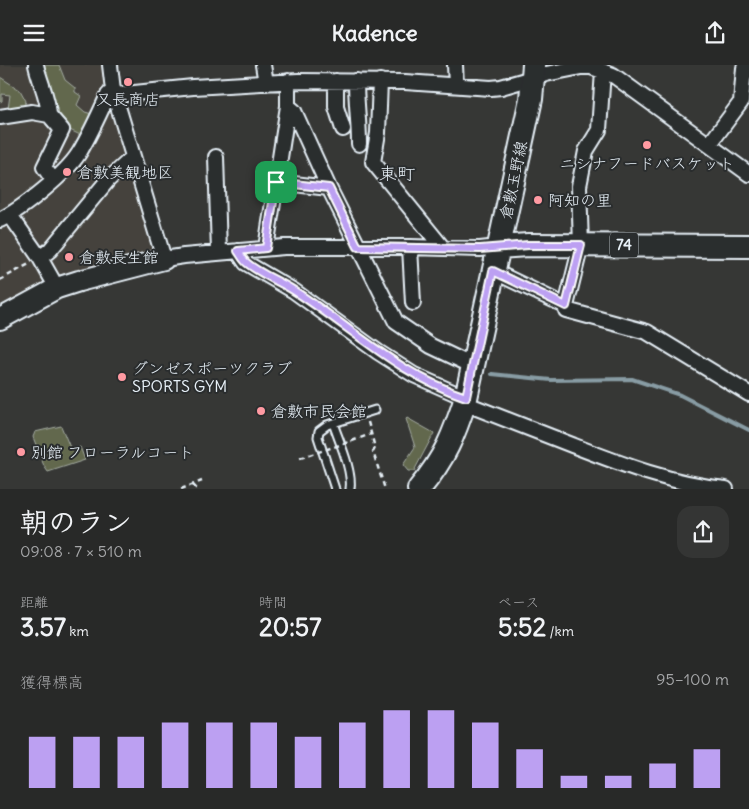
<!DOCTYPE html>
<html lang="ja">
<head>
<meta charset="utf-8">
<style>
  body { margin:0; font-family:Delius,"Klee One",sans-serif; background:#343534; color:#f1f3f6; height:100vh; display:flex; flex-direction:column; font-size:19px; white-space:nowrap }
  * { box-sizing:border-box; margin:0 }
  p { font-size:16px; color:#a5a6a8 }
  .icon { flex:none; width:28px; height:28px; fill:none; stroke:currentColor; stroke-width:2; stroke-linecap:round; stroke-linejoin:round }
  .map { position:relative; height:424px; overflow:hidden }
  .drawer { display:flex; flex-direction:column; background:#282928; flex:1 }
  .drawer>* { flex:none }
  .pin { position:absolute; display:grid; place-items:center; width:42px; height:42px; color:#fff; margin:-21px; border-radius:10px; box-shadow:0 2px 8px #0006 }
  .round { display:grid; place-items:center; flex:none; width:52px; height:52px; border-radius:15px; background:#343534 }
  .overview { display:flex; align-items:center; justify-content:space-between; height:85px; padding:0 20px }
  h1 { font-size:28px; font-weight:700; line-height:38px }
  .figures { display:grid; grid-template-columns:repeat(3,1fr); gap:8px; height:85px; padding:5px 20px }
  .figures div { display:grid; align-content:center }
  .figures b { font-size:25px; font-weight:700 }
  .figures small { font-size:14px; font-weight:400 }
  .figures p { font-size:14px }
  .chart { height:140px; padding:10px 20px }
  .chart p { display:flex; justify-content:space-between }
  .chart svg { width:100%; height:90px; margin-top:5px; stroke:#bca0f2; stroke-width:6 }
  header { display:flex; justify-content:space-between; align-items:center; height:65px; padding:0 20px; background:#282928; font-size:22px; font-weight:700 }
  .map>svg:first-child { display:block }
</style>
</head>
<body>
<header><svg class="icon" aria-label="menu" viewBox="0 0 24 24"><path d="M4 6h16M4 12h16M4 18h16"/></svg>Kadence<svg class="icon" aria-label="share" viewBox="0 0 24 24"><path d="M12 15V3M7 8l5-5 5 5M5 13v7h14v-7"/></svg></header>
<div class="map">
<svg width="749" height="424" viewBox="0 0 749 424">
  <rect width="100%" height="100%" fill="#363735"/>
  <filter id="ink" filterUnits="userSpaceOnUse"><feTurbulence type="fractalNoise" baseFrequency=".02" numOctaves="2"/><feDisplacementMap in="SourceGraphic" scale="10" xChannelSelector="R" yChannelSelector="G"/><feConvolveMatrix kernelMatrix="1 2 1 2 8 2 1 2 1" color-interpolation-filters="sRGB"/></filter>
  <g filter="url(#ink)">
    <path fill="#45433d" d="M0,0H106L158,190L0,251Z"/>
    <path fill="#62684e" stroke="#a5aca3" d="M37,0H59L65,15L75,23V27L81,31L77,40L85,47L92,49L84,71C48,60 47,32 37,0Z
      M0,12L20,25L26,36L23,43L15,46L8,44L10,30L2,29V36L0,37Z
      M407,353L434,368L414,406H408L403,400L415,382L406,354Z
      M61,361L71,385L80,382L85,395L48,407L44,401L33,372L35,367Z"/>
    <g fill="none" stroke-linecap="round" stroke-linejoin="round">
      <path stroke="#889ca4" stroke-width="4" d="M492,309L551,315L632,314L680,330L749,365"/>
      <defs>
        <path id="lane" d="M333,358C339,376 353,406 350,424
          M335,424L318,372L319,366L327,360L375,345"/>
        <path id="street" d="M36,0C40,18 48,32 49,50
          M110,0L113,25L164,194L184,191L284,182H410L480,184L498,182
          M263,0L266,18
          M455,0L456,20
          M336,16V42L343,64
          M356,16C356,37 359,57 359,79
          M380,16L378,68L373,97L442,182
          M115,30L193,22L298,16L405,17L491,23L501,22L546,9L581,2H591L613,10L749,109
          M288,41L294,46L329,123L396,257L431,281L473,301
          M0,52L32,47L49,50L62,65L44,102L53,115
          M709,80L741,37L744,3L749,6
          M216,92L219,187
          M276,117L329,123
          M10,150L40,193L57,223
          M0,155C22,144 66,109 79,88C90,70 99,50 108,30L113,25
          M410,182L413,238
          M266,183L288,41V16
          M238,186L246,198L294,226L378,287L414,310L466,333
          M40,193L50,185L108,115L133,92
          M493,206L566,241L581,180L579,121L586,86L599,65L603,6
          M566,241V245L647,267L749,329
          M464,338C500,352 536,366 572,380C621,399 672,419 726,424"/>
        <path id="secondary" d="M0,254L57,223L79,216L164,194"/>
        <path id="primary" d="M498,182L528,180L749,181
          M419,424C445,393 454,370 466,333L531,34L534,0"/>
      </defs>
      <use href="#lane" stroke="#e8f1f8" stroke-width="11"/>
      <use href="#street" stroke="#e8f1f8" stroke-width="18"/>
      <use href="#secondary" stroke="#e8f1f8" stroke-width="24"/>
      <use href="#primary" stroke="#e8f1f8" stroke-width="26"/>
      <path stroke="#e8f1f8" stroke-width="2.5" stroke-dasharray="5 4" stroke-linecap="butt" d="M0,215L29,199
        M368,357L375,383L373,387L385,424
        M352,376L371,369
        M193,420L197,424
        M181,424L202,416"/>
      <use href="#lane" stroke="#2a2d2e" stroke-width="7"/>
      <use href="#street" stroke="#2a2d2e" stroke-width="14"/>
      <use href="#secondary" stroke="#2a2d2e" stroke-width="20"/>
      <use href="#primary" stroke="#2a2d2e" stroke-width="22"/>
      <path stroke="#e8f1f8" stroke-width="2.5" stroke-dasharray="5 4" stroke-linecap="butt" d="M300,393L352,376"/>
    </g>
  </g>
  <g fill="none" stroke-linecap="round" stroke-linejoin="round" filter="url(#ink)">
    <defs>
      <path id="route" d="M276,117L329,123L358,182L480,184L528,180H581L566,241L493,206L466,332C397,309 353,263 293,225C279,216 260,209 247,198C243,195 241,190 238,186L266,183Z"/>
    </defs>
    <use href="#route" stroke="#fff" stroke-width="10"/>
    <use href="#route" stroke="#bca0f2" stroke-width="6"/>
  </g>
  <g fill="#ff9aa2" stroke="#2a2d2e" stroke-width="2">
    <circle cx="128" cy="17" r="5"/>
    <circle cx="647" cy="80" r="5"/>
    <circle cx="67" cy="107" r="5"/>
    <circle cx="538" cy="135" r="5"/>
    <circle cx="69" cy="192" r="5"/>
    <circle cx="122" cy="312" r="5"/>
    <circle cx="261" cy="346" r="5"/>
    <circle cx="21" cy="387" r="5"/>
  </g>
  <g text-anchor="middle" stroke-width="4" stroke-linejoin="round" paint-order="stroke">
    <rect fill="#2a2d2e" stroke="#afb6bb" stroke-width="1" x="610" y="167.5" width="28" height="25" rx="4"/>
    <g font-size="15" font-weight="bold" fill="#e8f1f8">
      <text x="624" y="185">74</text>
    </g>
    <g font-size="16" fill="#e8f1f8" stroke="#2a2d2e" text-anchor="start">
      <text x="128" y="40" text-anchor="middle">又長商店</text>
      <text x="647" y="104" text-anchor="middle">ニシナフードバスケット</text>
      <text x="77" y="113">倉敷美観地区</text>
      <text x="548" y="141">阿知の里</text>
      <text x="79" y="198">倉敷長生館</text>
      <text x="132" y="309">グンゼスポーツクラブ<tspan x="132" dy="18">SPORTS GYM</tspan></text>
      <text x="271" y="352">倉敷市民会館</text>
      <text x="31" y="393">別館 フローラルコート</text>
    </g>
    <g font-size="16" fill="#e8f1f8" stroke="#2a2d2e">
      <text transform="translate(513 115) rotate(-78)" y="6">倉敷玉野線</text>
    </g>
    <g font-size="18" fill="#e8f1f8" stroke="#2a2d2e">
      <text x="397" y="115">東町</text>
    </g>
  </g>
</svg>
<div class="pin" style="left:276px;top:117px;background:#1e9e55"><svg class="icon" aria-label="arrive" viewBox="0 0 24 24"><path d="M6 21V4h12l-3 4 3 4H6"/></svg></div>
</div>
<section class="drawer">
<div class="overview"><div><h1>朝のラン</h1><p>09:08 · 7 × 510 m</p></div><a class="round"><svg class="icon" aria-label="share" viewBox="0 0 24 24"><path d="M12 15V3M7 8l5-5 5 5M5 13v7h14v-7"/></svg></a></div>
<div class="figures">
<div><p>距離</p><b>3.57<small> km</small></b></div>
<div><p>時間</p><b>20:57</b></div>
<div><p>ペース</p><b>5:52<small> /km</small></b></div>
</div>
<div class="chart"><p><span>獲得標高</span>95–100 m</p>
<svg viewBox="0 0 160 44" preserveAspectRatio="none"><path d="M5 44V19M15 44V19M25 44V19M35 44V12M45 44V12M55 44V12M65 44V19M75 44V12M85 44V6M95 44V6M105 44V12M115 44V25M125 44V38M135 44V38M145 44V32M155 44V25"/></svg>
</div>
</section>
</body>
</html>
